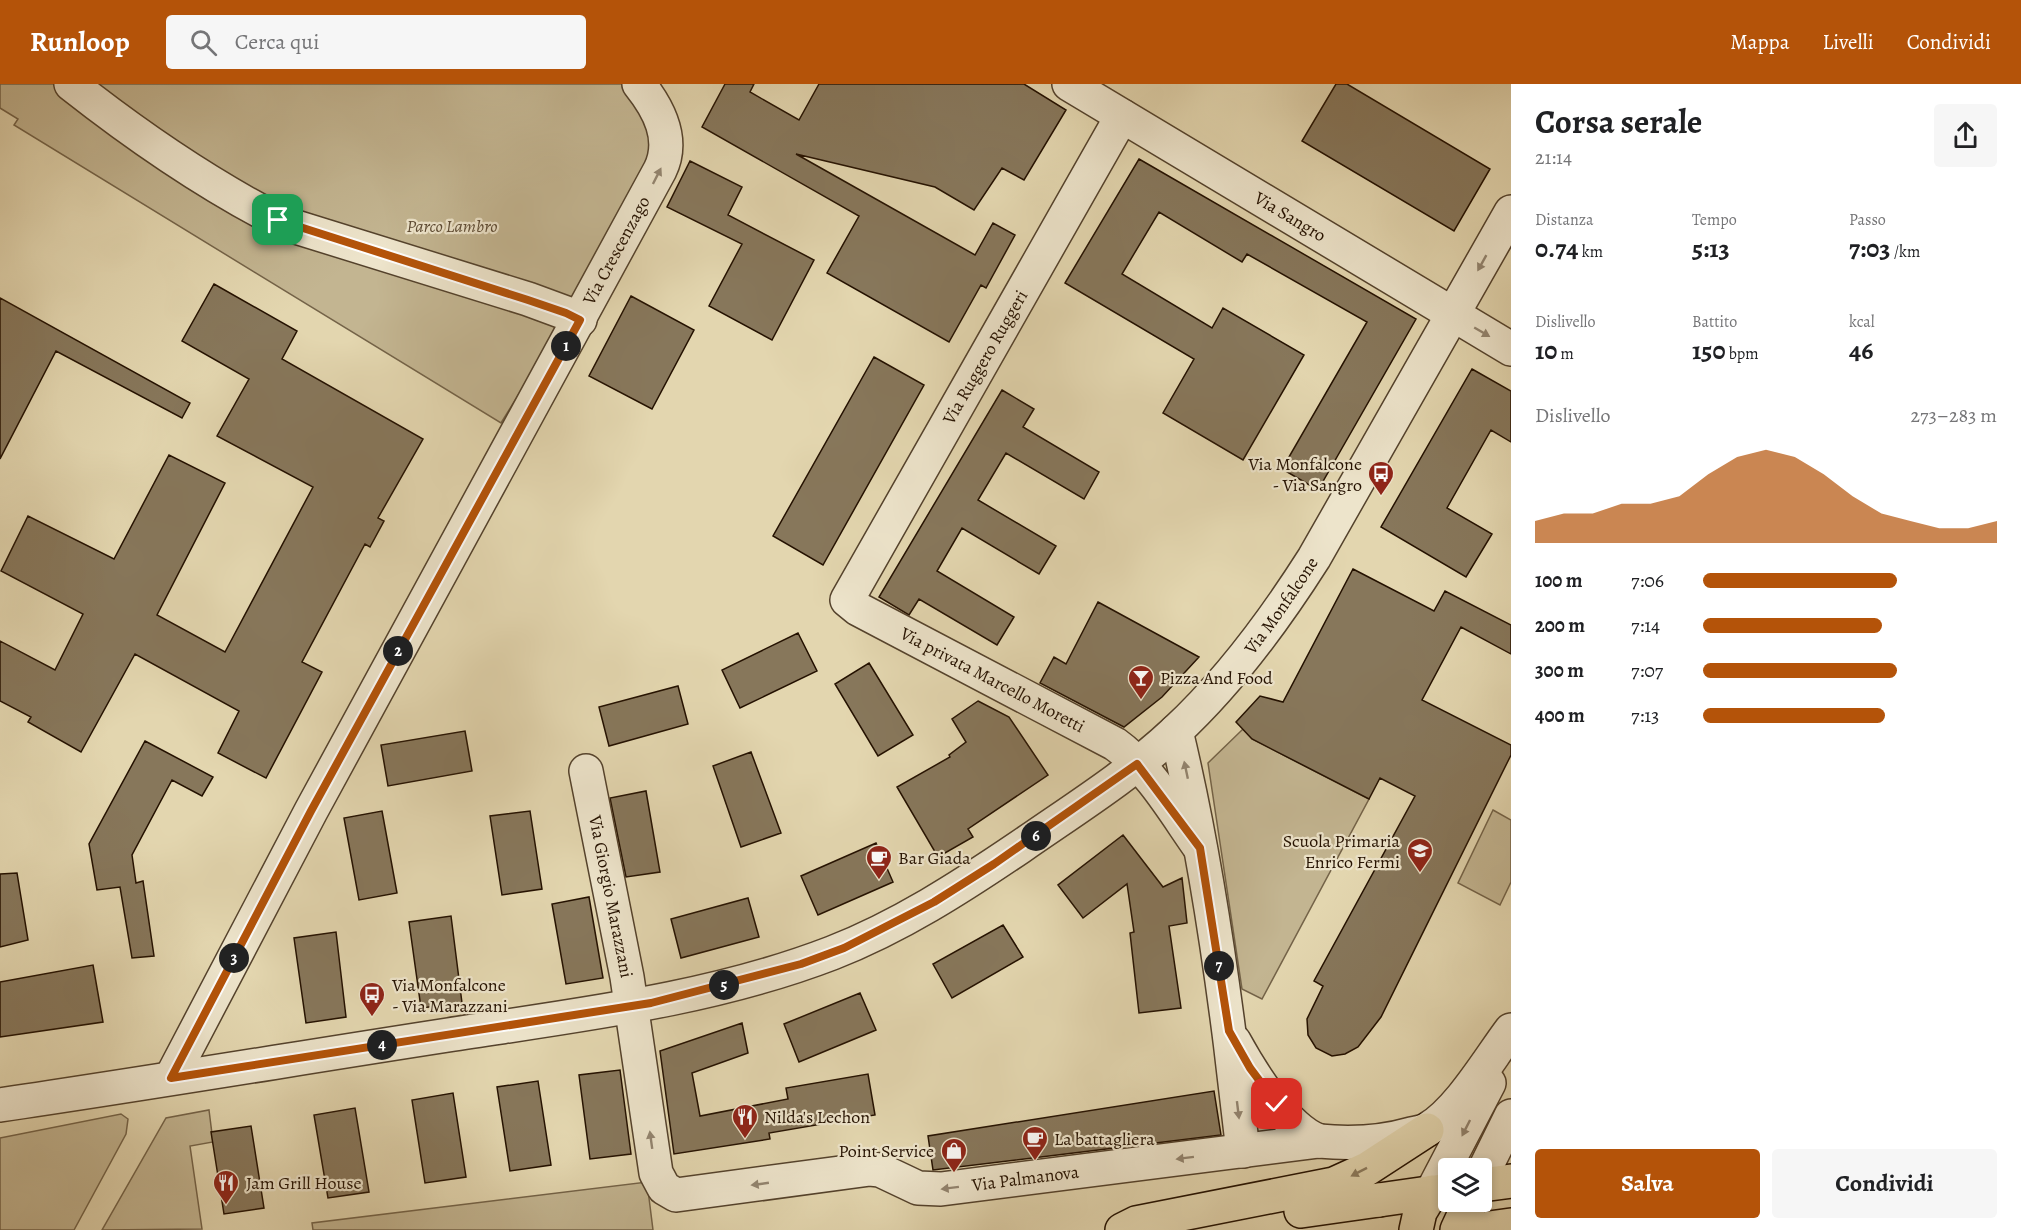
<!DOCTYPE html>
<html lang="it">
<head>
<meta charset="utf-8">
<style>
  body { margin:0; font-family:Alegreya,serif; background:#f6f6f6; color:#202124; height:100vh; display:flex; flex-direction:column; font-size:22px; white-space:nowrap }
  * { box-sizing:border-box; margin:0 }
  p { font-size:20px; color:#757577 }
  .icon { flex:none; width:33px; height:33px; fill:none; stroke:currentColor; stroke-width:2; stroke-linecap:round; stroke-linejoin:round }
  .map { position:relative; flex:1; overflow:hidden }
  .panel { display:flex; flex-direction:column; background:#fff; width:510px }
  .panel>* { flex:none }
  .controls { position:absolute; left:1438px; top:1074px; display:grid; gap:12px }
  .controls a { display:grid; place-items:center; width:54px; height:54px; border-radius:6px; background:#fff; box-shadow:0 3px 9px #0003; font-size:30px }
  .pin { position:absolute; display:grid; place-items:center; width:51px; height:51px; color:#fff; margin:-26px; border-radius:12px; box-shadow:0 3px 9px #0006 }
  .km { position:absolute; width:30px; height:30px; margin:-15px; border-radius:50%; background:#222; color:#fff; font-size:16px; line-height:30px; text-align:center }
  .round { display:grid; place-items:center; flex:none; width:63px; height:63px; border-radius:6px; background:#f6f6f6 }
  .overview { display:flex; align-items:center; justify-content:space-between; height:102px; padding:0 24px }
  h1 { font-size:33px; font-weight:700; line-height:45px }
  .metrics { display:grid; grid-template-columns:repeat(3,1fr); gap:9px; height:102px; padding:6px 24px }
  .metrics div { display:grid; align-content:center }
  .metrics b { font-size:26px; font-weight:700 }
  .metrics small { font-size:16px; font-weight:400 }
  .metrics p { font-size:16px }
  .chart { height:168px; padding:12px 24px }
  .chart p { display:flex; justify-content:space-between }
  .chart svg { width:100%; height:108px; margin-top:6px; fill:#b45309; opacity:.7 }
  .primary-button { display:flex; gap:12px; margin-top:auto; padding:12px 24px }
  .primary-button a { flex:1; height:69px; border-radius:6px; background:#b45309; color:#fff; font-size:24px; font-weight:700; line-height:69px; text-align:center }
  .primary-button a+a { background:#f6f6f6; color:#202124 }
  ul { padding:0 24px; list-style:none; font-size:20px }
  li { display:grid; grid-template-columns:96px 72px 1fr; align-items:center; height:45px }
  li i { height:15px; border-radius:8px; background:#b45309 }
  header { display:flex; align-items:center; gap:36px; box-sizing:border-box; height:84px; padding:0 30px; background:#b45309; color:#fff }
  header strong { font-size:28px }
  nav { display:flex; gap:33px; margin-inline-start:auto; font-size:21px }
  .search { width:420px; height:54px; background:#f6f6f6; display:flex; align-items:center; gap:15px; box-sizing:border-box; padding:0 21px; border-radius:6px; color:#757577; font-size:22px }
  main { display:flex; flex:1; min-height:0 }
  .map>svg:first-child { display:block }
</style>
</head>
<body>
<header>
<strong>Runloop</strong>
<div class="search"><svg class="icon" aria-label="search" viewBox="0 0 24 24"><circle cx="10" cy="10" r="6"/><path d="M15 15l6 6"/></svg>Cerca qui</div>
<nav><a>Mappa</a><a>Livelli</a><a>Condividi</a></nav>
</header>
<main>
<div class="map">
<svg width="1511" height="1146" viewBox="0 0 1511 1146">
  <rect width="100%" height="100%" fill="#e3d6af"/>
  <filter id="stains"><feTurbulence type="fractalNoise" baseFrequency=".00333" numOctaves="4"/><feColorMatrix values="0 0 0 0 .2 0 0 0 0 .09 0 0 0 0 .02 0 0 0 .5 -.17"/></filter>
  <radialGradient id="worn" r=".72"><stop offset=".6" stop-color="#630" stop-opacity="0"/><stop offset="1" stop-color="#630" stop-opacity=".3"/></radialGradient>
  <path fill="#c3b591" stroke="#746348" stroke-width="1.5" d="M0,0H635L658,57L524,302L501,339L14,41L18,35L0,24Z
    M1243,645L1252,655L1369,715L1262,915L1242,905L1208,679Z
    M1493,726L1511,736V798L1500,821L1458,799Z
    M209,1026L213,1058L190,1062L202,1145L102,1146L166,1034Z
    M121,1030L128,1035L126,1050L74,1146H0V1054Z
    M647,1098L653,1146H313L312,1139Z"/>
  <path fill="#87775b" stroke="#241100" stroke-width="1.5" d="M725,0H754L750,8L799,36L819,0H1024L1066,26L1024,96L1002,84L974,126L935,103L796,70L975,171L993,139L1015,151L986,204L981,201L949,258L827,189L859,132L702,43Z
    M1336,0H1347L1490,85L1454,147L1302,57Z
    M1139,75L1416,235L1318,406L1282,385L1367,238L1247,170L1242,178L1159,128L1122,190L1212,244L1223,224L1304,271L1243,376L1163,329L1194,275L1065,199Z
    M690,77L742,103L728,131L814,176L772,256L709,222L742,160L667,123Z
    M214,200L297,247L282,275L423,355L378,434L384,437L370,463L365,460L302,578L322,588L266,694L218,669L239,627L135,570L81,668L28,638L31,633L0,617V557L55,586L83,530L1,487L28,432L114,475L169,371L225,399L157,531L225,568L313,403L217,352L249,295L182,257Z
    M631,212L694,246L652,325L589,292Z
    M0,214L190,319L182,334L56,267L0,375Z
    M874,273L924,301L823,481L773,452Z
    M1472,285L1511,307V358L1491,346L1447,424L1492,450L1466,493L1381,443Z
    M1002,306L1034,325L1023,343L1099,388L1084,415L1006,369L978,416L1056,462L1039,490L962,444L937,487L1014,533L997,561L919,515L909,531L879,513Z
    M1353,485L1434,527L1445,507L1511,541V570L1461,543L1422,616L1511,661V671L1381,933L1358,963L1345,970L1332,972L1316,964L1308,951L1307,935L1323,902L1314,897L1415,712L1380,694L1369,715L1252,655L1236,638L1260,612L1283,618Z
    M1098,518L1199,573L1162,613L1124,643L1040,599L1054,573L1066,580Z
    M798,549L817,587L740,624L722,586Z
    M869,579L913,651L878,672L835,600Z
    M678,602L688,640L609,662L599,623Z
    M978,617L1009,633L1048,691L968,745L973,753L938,773L897,703L950,673L949,671L966,658L952,635Z
    M465,647L472,687L388,702L381,661Z
    M145,657L213,693L202,712L172,696L132,771L136,799L143,797L154,872L132,874L120,803L97,806L89,760Z
    M751,668L781,749L741,763L713,682Z
    M646,707L660,788L626,793L610,714Z
    M382,727L397,809L359,816L344,734Z
    M530,727L542,805L502,811L490,732Z
    M1123,751L1163,803L1182,794L1187,839L1169,842L1181,924L1139,929L1130,849L1134,848L1127,800L1083,834L1058,801Z
    M876,759L893,798L818,831L801,792Z
    M17,789L28,856L0,863V790Z
    M589,813L603,894L566,900L552,820Z
    M748,814L759,853L681,874L671,835Z
    M451,832L462,919L421,924L409,838Z
    M1003,841L1023,873L952,914L933,880Z
    M336,848L346,933L306,939L294,854Z
    M93,881L103,938L0,953V898Z
    M860,909L876,946L799,978L784,940Z
    M742,939L748,969L692,989L700,1032L788,1015L786,1004L868,990L875,1031L769,1049L770,1055L674,1070L660,967Z
    M620,986L631,1070L590,1075L579,991Z
    M538,997L551,1081L510,1087L497,1003Z
    M1214,1007L1221,1051L933,1086L928,1052Z
    M453,1009L466,1093L425,1099L412,1016Z
    M355,1024L369,1108L328,1114L314,1031Z
    M251,1042L264,1124L224,1130L211,1048Z"/>
  <g fill="none" stroke-linecap="round" stroke-linejoin="round">
    <defs>
      <g id="minor">
        <path d="M71,0C137,52 208,101 283,139L528,215L566,229L580,236"/>
        <path id="s1" d="M1069,0L1511,265"/>
        <path id="s2" d="M1122,32L847,516L858,525L1115,660C1151,686 1175,729 1200,764"/>
        <path d="M1176,647C1200,746 1216,848 1229,949C1234,988 1238,1027 1243,1067"/>
        <path id="s3" d="M586,687L627,893L656,1089L664,1104L676,1111L870,1085L880,1086L918,1104L941,1105L1319,1057C1351,1060 1380,1059 1411,1050C1417,1049 1423,1048 1428,1045C1459,1027 1489,975 1511,946"/>
        <path d="M1234,957C1251,988 1286,1045 1319,1057"/>
        <path id="s4" d="M171,994L311,727L660,86C675,55 659,25 639,0"/>
        <path id="s5" d="M0,1021C150,999 299,974 448,951C577,931 710,916 832,869C899,843 961,803 1020,763C1073,726 1128,692 1175,648C1229,598 1274,537 1314,474L1511,128"/>
        <path d="M1482,1091L1511,1032"/>
        <path d="M1432,1108L1489,999"/>
      </g>
      <path id="major" d="M1482,1101L1511,1097
        M1379,1116L1449,1106
        M1416,1146L1420,1128L1432,1108
        M1457,1146L1470,1118
        M1475,1146L1511,1141"/>
      <path id="highway" d="M1301,1127L1379,1116
        M1122,1146L1136,1139L1334,1100L1367,1085L1427,1046"/>
    </defs>
    <use href="#minor" stroke="#54422c" stroke-width="36"/>
    <use href="#major" stroke="#241100" stroke-width="36"/>
    <use href="#highway" stroke="#241100" stroke-width="36"/>
    <use href="#minor" stroke="#ede4cb" stroke-width="33"/>
    <use href="#major" stroke="#e3d6af" stroke-width="33"/>
    <use href="#highway" stroke="#e3d6af" stroke-width="33"/>
  </g>
  <defs><path id="oneway-solid" d="M-6-.8H1V-3.2L6.5 0L1 3.2V.8H-6Z" transform="scale(1.5)"/></defs>
  <g fill="#938570">
    <use href="#oneway-solid" transform="translate(657 92) rotate(-63)"/>
    <use href="#oneway-solid" transform="translate(1482 179) rotate(119)"/>
    <use href="#oneway-solid" transform="translate(1482 248) rotate(30)"/>
    <use href="#oneway-solid" transform="translate(1186 686) rotate(-102)"/>
    <use href="#oneway-solid" transform="translate(1238 1026) rotate(83)"/>
    <use href="#oneway-solid" transform="translate(1466 1044) rotate(117)"/>
    <use href="#oneway-solid" transform="translate(651 1056) rotate(-98)"/>
    <use href="#oneway-solid" transform="translate(1185 1074) rotate(173)"/>
    <use href="#oneway-solid" transform="translate(760 1100) rotate(172)"/>
    <use href="#oneway-solid" transform="translate(950 1104) rotate(173)"/>
  </g>
  <use fill="#8d7d60" href="#oneway-solid" transform="translate(1359 1088) rotate(153)"/>
  <g fill="none" stroke-linecap="round" stroke-linejoin="round">
    <defs>
      <path id="route" d="M278,136L528,216L566,229L580,236L311,727L171,994L651,919L801,880L844,864L934,818L994,780L1137,680L1200,764L1229,947L1250,984L1277,1020"/>
    </defs>
    <use href="#route" stroke="#fff" stroke-width="12"/>
    <use href="#route" stroke="#b45309" stroke-width="8"/>
  </g>
  <defs>
    <symbol id="bus-pin" viewBox="-11 -11 22 30"><path d="M0 17L-7.5 6A9.5 9.5 0 1 1 7.5 6Z" fill="#8f2418" stroke="#ede4cb"/><path d="M-5-6H5V4H4V6H2V4H-2V6H-4V4H-5ZM-3.5-4V0h7V-4ZM-3.5 1.2v1.5H-2V1.2ZM2 1.2v1.5H3.5V1.2Z" fill="#fff"/></symbol>
    <symbol id="bar-pin" viewBox="-11 -11 22 30"><path d="M0 17L-7.5 6A9.5 9.5 0 1 1 7.5 6Z" fill="#8f2418" stroke="#ede4cb"/><path d="M-6-5H6L.8 .8V4.5H3.5V6h-7V4.5H-.8V.8Z" fill="#fff"/></symbol>
    <symbol id="school-pin" viewBox="-11 -11 22 30"><path d="M0 17L-7.5 6A9.5 9.5 0 1 1 7.5 6Z" fill="#8f2418" stroke="#ede4cb"/><path d="M0-5L7-2L0 1L-7-2ZM-4 1L0 2.5L4 1V4Q0 6-4 4Z" fill="#fff"/></symbol>
    <symbol id="cafe-pin" viewBox="-11 -11 22 30"><path d="M0 17L-7.5 6A9.5 9.5 0 1 1 7.5 6Z" fill="#8f2418" stroke="#ede4cb"/><path d="M-5.5-4.5H6V0H3Q3 3.5 0 3.5H-2.5Q-5.5 3.5-5.5 0ZM3-3.2v2h1.7v-2ZM-6 4.5H4V6H-6Z" fill="#fff"/></symbol>
    <symbol id="restaurant-pin" viewBox="-11 -11 22 30"><path d="M0 17L-7.5 6A9.5 9.5 0 1 1 7.5 6Z" fill="#8f2418" stroke="#ede4cb"/><path d="M-5-6h1v4h1v-4h1v4h1v-4h1v5L-1.5 .5V6h-2V.5L-5-1ZM5-6V6H3V1.5H1.5Q1.5-4 5-6Z" fill="#fff"/></symbol>
    <symbol id="shop-pin" viewBox="-11 -11 22 30"><path d="M0 17L-7.5 6A9.5 9.5 0 1 1 7.5 6Z" fill="#8f2418" stroke="#ede4cb"/><path d="M-5-2.5h2.3a2.7 3.5 0 0 1 5.4 0H5L5.5 6h-11ZM-1.5-2.5h3a1.5 2.3 0 0 0-3 0Z" fill="#fff"/></symbol>
  </defs>
  <g fill-rule="evenodd">
    <use href="#bus-pin" x="1366" y="375" width="30" height="40"/>
    <use href="#bar-pin" x="1126" y="579" width="30" height="40"/>
    <use href="#school-pin" x="1405" y="752" width="30" height="40"/>
    <use href="#cafe-pin" x="864" y="759" width="30" height="40"/>
    <use href="#bus-pin" x="357" y="896" width="30" height="40"/>
    <use href="#restaurant-pin" x="730" y="1018" width="30" height="40"/>
    <use href="#cafe-pin" x="1020" y="1040" width="30" height="40"/>
    <use href="#shop-pin" x="939" y="1052" width="30" height="40"/>
    <use href="#restaurant-pin" x="211" y="1084" width="30" height="40"/>
  </g>
  <g text-anchor="middle" stroke-width="4.5" stroke-linejoin="round" paint-order="stroke">
    <g font-size="18" fill="#241100" stroke="#ede4cb">
      <text dy="6" stroke="none"><textPath href="#s1" startOffset="258">Via Sangro</textPath></text>
      <text dy="6" stroke="none"><textPath href="#s4" startOffset="940">Via Crescenzago</textPath></text>
      <text transform="translate(985 273) rotate(-60)" y="6">Via Ruggero Ruggeri</text>
      <text dy="6" stroke="none"><textPath href="#s5" startOffset="1422">Via Monfalcone</textPath></text>
      <text dy="6" stroke="none"><textPath href="#s2" startOffset="723">Via privata Marcello Moretti</textPath></text>
      <text dy="6" stroke="none"><textPath href="#s3" startOffset="128">Via Giorgio Marazzani</textPath></text>
      <text dy="6" stroke="none"><textPath href="#s3" startOffset="795">Via Palmanova</textPath></text>
    </g>
    <g font-size="18" font-style="italic" fill="#5c4a33" stroke="#ede4cb">
      <text x="452" y="148">Parco Lambro</text>
    </g>
    <g font-size="18" fill="#241100" stroke="#ede4cb" text-anchor="start">
      <text x="1362" y="386" text-anchor="end">Via Monfalcone<tspan x="1362" dy="21">- Via Sangro</tspan></text>
      <text x="1160" y="600">Pizza And Food</text>
      <text x="1400" y="763" text-anchor="end">Scuola Primaria<tspan x="1400" dy="21">Enrico Fermi</tspan></text>
      <text x="898" y="780">Bar Giada</text>
      <text x="392" y="907">Via Monfalcone<tspan x="392" dy="21">- Via Marazzani</tspan></text>
      <text x="764" y="1039">Nilda's Lechon</text>
      <text x="1054" y="1061">La battagliera</text>
      <text x="934" y="1073" text-anchor="end">Point Service</text>
      <text x="246" y="1105">Jam Grill House</text>
    </g>
  </g>
  <rect width="100%" height="100%" filter="url(#stains)"/>
  <rect width="100%" height="100%" fill="url(#worn)"/>
</svg>
<div class="controls">
<a><svg class="icon" aria-label="layers" viewBox="0 0 24 24"><path d="M12 4l9 5-9 5-9-5zM3 14l9 5 9-5"/></svg></a>
</div>
<div class="pin" style="left:278px;top:136px;background:#1e9e55"><svg class="icon" aria-label="arrive" viewBox="0 0 24 24"><path d="M6 21V4h12l-3 4 3 4H6"/></svg></div>
<div class="pin" style="left:1277px;top:1020px;background:#d93025"><svg class="icon" aria-label="check" viewBox="0 0 24 24"><path d="M5 12l5 5 9-10"/></svg></div>
<b class="km" style="left:566px;top:262px">1</b>
<b class="km" style="left:398px;top:567px">2</b>
<b class="km" style="left:234px;top:874px">3</b>
<b class="km" style="left:382px;top:961px">4</b>
<b class="km" style="left:724px;top:901px">5</b>
<b class="km" style="left:1036px;top:752px">6</b>
<b class="km" style="left:1219px;top:882px">7</b>
</div>
<section class="panel">
<div class="overview"><div><h1>Corsa serale</h1><p>21:14</p></div><a class="round"><svg class="icon" aria-label="share" viewBox="0 0 24 24"><path d="M12 15V3M7 8l5-5 5 5M5 13v7h14v-7"/></svg></a></div>
<div class="metrics">
<div><p>Distanza</p><b>0.74<small> km</small></b></div>
<div><p>Tempo</p><b>5:13</b></div>
<div><p>Passo</p><b>7:03<small> /km</small></b></div>
</div>
<div class="metrics">
<div><p>Dislivello</p><b>10<small> m</small></b></div>
<div><p>Battito</p><b>150<small> bpm</small></b></div>
<div><p>kcal</p><b>46</b></div>
</div>
<div class="chart"><p><span>Dislivello</span>273–283 m</p>
<svg viewBox="0 0 160 44" preserveAspectRatio="none"><path d="M0 44V35L10 32L20 32L30 28L40 28L50 25L60 16L70 9L80 6L90 9L100 16L110 25L120 32L130 35L140 38L150 38L160 35V44z"/></svg>
</div>
<ul>
<li><b>100 m</b>7:06<i style="width:66%"></i></li>
<li><b>200 m</b>7:14<i style="width:61%"></i></li>
<li><b>300 m</b>7:07<i style="width:66%"></i></li>
<li><b>400 m</b>7:13<i style="width:62%"></i></li>
</ul>
<div class="primary-button"><a>Salva</a><a>Condividi</a></div>
</section>
</main>
</body>
</html>
